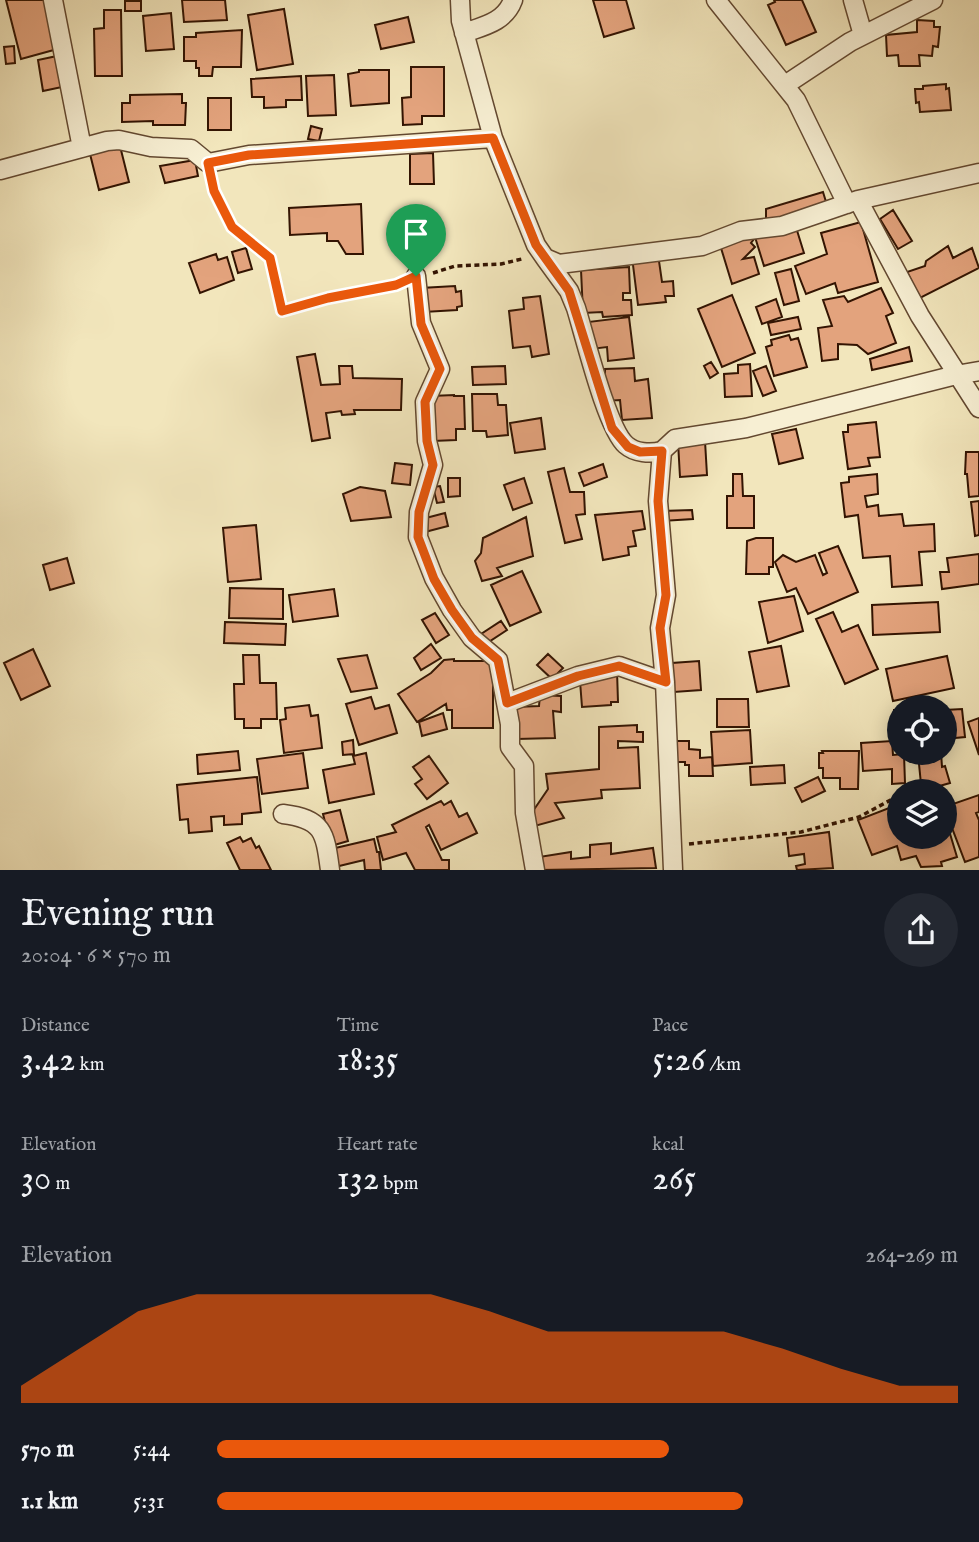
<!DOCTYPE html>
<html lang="en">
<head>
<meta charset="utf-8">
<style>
  body { margin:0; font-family:"IM FELL English",serif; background:#242831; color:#f1f3f6; height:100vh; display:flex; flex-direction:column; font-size:26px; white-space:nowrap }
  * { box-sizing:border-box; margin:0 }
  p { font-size:23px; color:#9ea1a6 }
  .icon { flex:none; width:38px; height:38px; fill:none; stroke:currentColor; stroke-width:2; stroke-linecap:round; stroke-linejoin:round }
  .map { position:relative; height:870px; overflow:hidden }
  .details { display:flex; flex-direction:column; background:#171b24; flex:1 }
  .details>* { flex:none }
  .fabs { position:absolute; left:887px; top:695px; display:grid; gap:14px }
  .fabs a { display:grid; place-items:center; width:70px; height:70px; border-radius:50%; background:#171b24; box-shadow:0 4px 18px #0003; font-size:35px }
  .pin { position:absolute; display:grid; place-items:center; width:60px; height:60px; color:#fff; margin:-72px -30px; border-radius:50% 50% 50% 0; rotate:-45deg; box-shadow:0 0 7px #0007 }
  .pin .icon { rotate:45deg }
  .round { display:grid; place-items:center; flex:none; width:74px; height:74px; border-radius:37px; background:#242831 }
  .head { display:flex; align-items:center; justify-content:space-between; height:119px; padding:0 21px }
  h1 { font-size:38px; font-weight:600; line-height:52px }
  .figures { display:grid; grid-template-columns:repeat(3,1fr); gap:10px; height:119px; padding:7px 21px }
  .figures div { display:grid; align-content:center }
  .figures b { font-size:35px; font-weight:600 }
  .figures small { font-size:19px; font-weight:400 }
  .figures p { font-size:19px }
  .chart { height:196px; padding:14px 21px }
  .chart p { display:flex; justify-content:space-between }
  .chart svg { width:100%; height:126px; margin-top:7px; fill:#ea580c; opacity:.7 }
  ul { padding:0 21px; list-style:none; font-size:23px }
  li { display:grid; grid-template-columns:112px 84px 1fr; align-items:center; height:52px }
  li i { height:18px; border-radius:9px; background:#ea580c }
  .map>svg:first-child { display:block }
</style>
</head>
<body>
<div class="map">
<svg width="979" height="870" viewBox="0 0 979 870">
  <rect width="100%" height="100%" fill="#f2e6bc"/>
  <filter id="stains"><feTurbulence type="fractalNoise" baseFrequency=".00286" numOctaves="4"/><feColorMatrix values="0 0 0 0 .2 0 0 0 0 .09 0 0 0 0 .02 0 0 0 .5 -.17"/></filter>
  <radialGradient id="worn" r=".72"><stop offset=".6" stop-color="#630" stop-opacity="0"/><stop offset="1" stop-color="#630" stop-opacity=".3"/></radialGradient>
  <path fill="#e3a37d" stroke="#331402" stroke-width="2" d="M6,0H47L61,48L21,59Z
    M182,0H225L227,20L184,22Z
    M593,0H626L634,28L604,37Z
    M774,0H802L816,32L786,45L768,5L775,2Z
    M125,1H141V11H125Z
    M284,9L293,64L257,70L248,15Z
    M104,10H121L122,76H95L94,29L104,28Z
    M171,13L174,49L146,51L143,16Z
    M408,17L414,42L381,49L375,25Z
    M917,20L934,21V27H940L938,47L933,46L932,56L919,55L920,66H899L898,55L887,56L886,35L917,32Z
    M242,30L241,67H213L212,76H199V68H196V61H184V37H196V33Z
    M14,46L15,63L6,64L4,47Z
    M57,56L62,87L43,91L38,60Z
    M411,67H444V116H422V124L403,125L402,98L411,97Z
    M359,70H389V103L351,106L348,74L359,72Z
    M334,75L336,115L308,116L306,76Z
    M301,76L302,100H286V107L264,108V97H252L251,79Z
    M946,84V89L949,88L951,110L920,112L919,102L916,103L915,89H923V86Z
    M182,94V103H186L185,125H153V121L122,122V103H130V95Z
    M208,98H231V130H208Z
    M311,126L322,129L319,141L308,139Z
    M120,146L129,182L99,190L90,154Z
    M433,153L434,184H410V154Z
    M195,160L198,176L165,183L160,166Z
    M823,192L827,205L766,224V209Z
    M361,204L363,254H346L338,241H327V233L290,235L289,208Z
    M893,210L912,241L898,249L880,219Z
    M861,222L878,282L838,293L835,283L806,294L795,266L827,254L821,233Z
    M795,224L804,253L764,266L755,237Z
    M758,234L751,243L755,247L743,259L754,257L759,274L732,284L721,248Z
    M948,246L953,258L972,248L979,268L920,298L907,272L925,266L926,261Z
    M246,248L252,269L238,273L232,252Z
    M216,254L218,260L227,257L234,280L200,293L189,263Z
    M658,254L662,282L673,281L674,296H665L666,302L638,305L632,257Z
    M629,267L630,293H623V300H631L632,315L603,317L602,312L583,313L581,270Z
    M791,269L799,301L784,305L775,273Z
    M455,286L456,292L461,291L462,306L457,307V310L424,312L421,288Z
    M881,288L893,313L886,316L896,343L868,354L857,345L838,344V359L822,361L818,328L832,326L823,300L844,296L848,302Z
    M732,295L755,353L722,367L698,309Z
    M540,296L549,354L532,357L530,346L513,348L509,311L524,309L523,298Z
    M776,299L782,317L762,324L756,307Z
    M629,317L634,358L608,361L607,347L591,349L588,322Z
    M798,317L801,329L771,335L768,323Z
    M789,335L791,340L798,338L807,367L774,376L766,347L772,345L771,340Z
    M909,347L912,361L872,370L870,359Z
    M315,354L321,385L340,384L339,366H352L353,378L402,379L401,410H354L355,414L342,415L341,411L326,413L330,438L312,441L297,357Z
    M711,362L718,373L710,378L704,366Z
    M750,364L752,396L725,397L724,374L738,373V365Z
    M505,366L506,384L473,385L472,367Z
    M766,366L776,391L763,396L753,371Z
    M634,368L635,381L648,379L652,418L622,420L620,400L605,401V369Z
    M472,394H497L498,405H506L508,435L487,437L486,431H473Z
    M454,395V396H464L465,429H456V440L433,441L431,396Z
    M541,418L545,449L515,453L510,423Z
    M876,422L880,457L868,458L870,466L848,469L843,432H848V425Z
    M796,429L803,458L779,464L772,434Z
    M705,441L707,475L680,477L678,442Z
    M966,452H979V496L969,497L967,474H965Z
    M395,463L412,465L410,485L392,483Z
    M603,464L607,477L584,486L579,473Z
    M564,468L570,492H584L585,514L576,515L582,539L565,543L548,472Z
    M733,474H742L743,496H754V528H727V496H733Z
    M877,474L878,494L865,496L867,507L878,505L879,516L902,514L904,526L934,524L935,551L919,552L922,585L892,587L890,556L863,558L858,515L845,517L841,483L849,482V477Z
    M448,478H460V496L448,497Z
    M524,478L532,503L513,510L504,485Z
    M440,486L444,502L437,503L433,487Z
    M360,487L385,491L391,517L351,521L343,494Z
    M979,501V535L975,536L971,502Z
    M692,510L693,519L662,521V511Z
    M642,511L645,529L633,531L636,546L628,547L629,555L603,560L595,515Z
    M445,513L448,526L425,532L422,519Z
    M526,517L533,556L497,568L502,576L482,581L475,561L481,553L483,538Z
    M256,525L261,579L228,582L223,528Z
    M756,538H773V567H769V574H746L747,541Z
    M838,546L858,592L808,614L796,588L787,592L775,562L783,555L796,562L815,555L823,575L827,573L819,553Z
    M979,554V584L942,589L940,572H949L947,558Z
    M67,558L74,583L50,590L43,565Z
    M522,571L541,612L510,626L491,585Z
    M230,588L283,589V619L229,618Z
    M334,589L338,616L293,622L289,595Z
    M794,596L803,631L768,643L759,602Z
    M938,602L940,632L873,635L872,605Z
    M833,612L842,632L858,625L878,669L845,684L816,619Z
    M435,613L449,635L436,643L422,620Z
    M501,621L507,630L484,645L478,636Z
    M225,622L286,624L285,645L224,643Z
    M431,644L441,658L421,670L414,658Z
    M781,646L789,686L757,692L749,652Z
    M33,649L50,686L21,700L4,663Z
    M548,654L563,668L552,679L537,665Z
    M243,655H259L260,683H276L277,719H261V728H244V719H235L234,684H244Z
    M367,655L377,688L351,692L338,659Z
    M947,656L954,688L893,701L886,669Z
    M454,659V661H493V728H452V710H447L446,704L417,722L398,694L431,673L444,660Z
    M699,661L701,690L674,692L672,663Z
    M617,671L618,702H611V705L582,707L580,681Z
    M540,695L561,696V712L553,711L555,738L517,739L514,707L539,706Z
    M371,697L375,709L389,705L397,733L359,745L346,704Z
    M717,699H748L749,727H717Z
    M309,705L311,716L318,715L322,748L284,753L280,720L286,719L285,708Z
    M962,709L965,737L945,739V710Z
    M894,710H900V727H894Z
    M443,713L447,729L422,736L419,722Z
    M979,718V755L968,722Z
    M637,725V732H643V742L618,741V748L638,747L640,788L601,790L602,798L555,803L564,818L531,827L533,811L548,789L546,774L599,769V727Z
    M750,730L752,763L713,766L711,732Z
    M353,740L354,754L343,755L342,742Z
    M672,741H689V749L700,750V758L712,757L713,776H689V765H685V762H672Z
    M892,741L893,755L904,754L905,783L892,784V769L863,771L861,743Z
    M238,751L240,770L198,774L197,755Z
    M822,751H859L858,789H840V778H823V768H819V753H823Z
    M941,752L942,767L945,766L950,783L936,787L935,783L921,784L918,754Z
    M303,753L308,788L262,794L257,759Z
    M366,753L374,794L329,803L323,770L355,764L353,756Z
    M429,756L448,783L427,799L415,784L422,779L413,767Z
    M784,765L785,783L751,785L750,767Z
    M257,777L261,812L242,814V824L224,825V816L211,817L212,831L189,833L188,819L180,820L177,785Z
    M818,777L825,791L802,802L795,788Z
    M979,795V812L976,813L979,820V857L965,862L949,820L952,819L947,806Z
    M441,801L444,805L451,801L459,817L467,813L477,833L441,850L429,825L426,827L442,860H449V870H415L406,853L383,860L377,837L396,832L392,825Z
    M889,808L900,836H945V817L957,857L941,862L942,866L921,867L916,856L901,860L897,846L872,855L858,820Z
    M340,810L348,841L331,846L323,814Z
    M829,832L833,868L797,870L796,866L805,864L804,854L789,856L787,838Z
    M240,837L243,842L251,838L256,848L259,846L271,870H240L227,843Z
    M374,839L377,852H379L381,870H365L364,860L335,867L331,849Z
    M611,843V854L653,848L656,868L540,870L539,857L571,852V859L590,857V845Z"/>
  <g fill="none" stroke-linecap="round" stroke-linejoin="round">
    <defs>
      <path id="minor" d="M53,0L82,148
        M460,0L461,21L493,138L536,245L545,258L559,264L702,246L741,231L782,226L858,200L979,173
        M716,0L796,100L847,204
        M853,0L863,35
        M464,33C484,26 505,22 513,0
        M785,85L850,42L933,0
        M0,170L107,141L119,140L151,147L191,149L208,163L249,155L493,138
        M858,200L920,316L979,408
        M545,258L569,291L576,308C585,337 607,429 626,445C635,453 650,454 662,451L675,439L746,428L956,375L979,371
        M416,276L421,323L440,369L425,402L427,441L433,465L419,512L418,537L434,578L452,610L472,638L498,660L510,724V747L524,766L525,813L535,870
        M662,451L658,501L666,595L660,628L665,682L673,870
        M507,703L578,676L619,666L665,682
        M283,814C324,819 325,833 330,870"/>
    </defs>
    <use href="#minor" stroke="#634830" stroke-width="21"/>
    <path stroke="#331402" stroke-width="3.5" stroke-dasharray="5 3.5" stroke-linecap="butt" d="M211,181L221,209L232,227L270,258L282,311L328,298L366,292L399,283
      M433,273L455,266L501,264L522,259
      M906,791L912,788
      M689,844L801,832L859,817L900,795"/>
    <use href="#minor" stroke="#f7efd3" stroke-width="18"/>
  </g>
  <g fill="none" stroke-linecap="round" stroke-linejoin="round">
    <defs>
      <path id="route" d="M493,138L536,245L569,291L612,428L628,447L640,452L662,451L658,501L666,595L660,628L666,682L619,666L578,676L507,703L498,660L472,638L452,610L434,579L418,537L419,512L433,465L427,441L425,402L440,369L421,324L416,276L396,285L328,298L282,311L270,258L232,227L214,191L208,163L249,155Z"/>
    </defs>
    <use href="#route" stroke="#fff" stroke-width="14"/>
    <use href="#route" stroke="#ea580c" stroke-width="9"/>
  </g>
  <rect width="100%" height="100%" filter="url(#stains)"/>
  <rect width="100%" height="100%" fill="url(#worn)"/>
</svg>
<div class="fabs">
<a><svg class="icon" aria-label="locate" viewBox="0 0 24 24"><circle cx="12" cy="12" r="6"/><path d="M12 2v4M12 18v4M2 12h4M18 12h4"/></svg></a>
<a><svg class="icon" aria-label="layers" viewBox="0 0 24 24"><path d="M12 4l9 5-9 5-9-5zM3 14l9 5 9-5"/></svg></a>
</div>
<div class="pin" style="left:416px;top:276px;background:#1e9e55"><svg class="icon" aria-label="arrive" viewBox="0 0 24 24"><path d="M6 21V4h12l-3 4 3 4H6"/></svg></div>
</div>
<section class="details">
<div class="head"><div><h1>Evening run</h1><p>20:04 · 6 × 570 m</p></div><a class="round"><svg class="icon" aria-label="share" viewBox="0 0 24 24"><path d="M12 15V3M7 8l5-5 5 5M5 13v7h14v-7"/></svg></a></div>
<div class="figures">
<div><p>Distance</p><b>3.42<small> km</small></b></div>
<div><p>Time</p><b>18:35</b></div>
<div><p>Pace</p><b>5:26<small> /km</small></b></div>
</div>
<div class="figures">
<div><p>Elevation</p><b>30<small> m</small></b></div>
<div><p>Heart rate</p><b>132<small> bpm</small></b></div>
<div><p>kcal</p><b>265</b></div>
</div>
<div class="chart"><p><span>Elevation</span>264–269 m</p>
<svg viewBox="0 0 160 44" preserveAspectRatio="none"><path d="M0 44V38L10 25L20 12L30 6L40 6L50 6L60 6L70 6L80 12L90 19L100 19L110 19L120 19L130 25L140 32L150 38L160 38V44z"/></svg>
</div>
<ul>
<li><b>570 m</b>5:44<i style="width:61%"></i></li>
<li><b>1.1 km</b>5:31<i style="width:71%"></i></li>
</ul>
</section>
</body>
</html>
